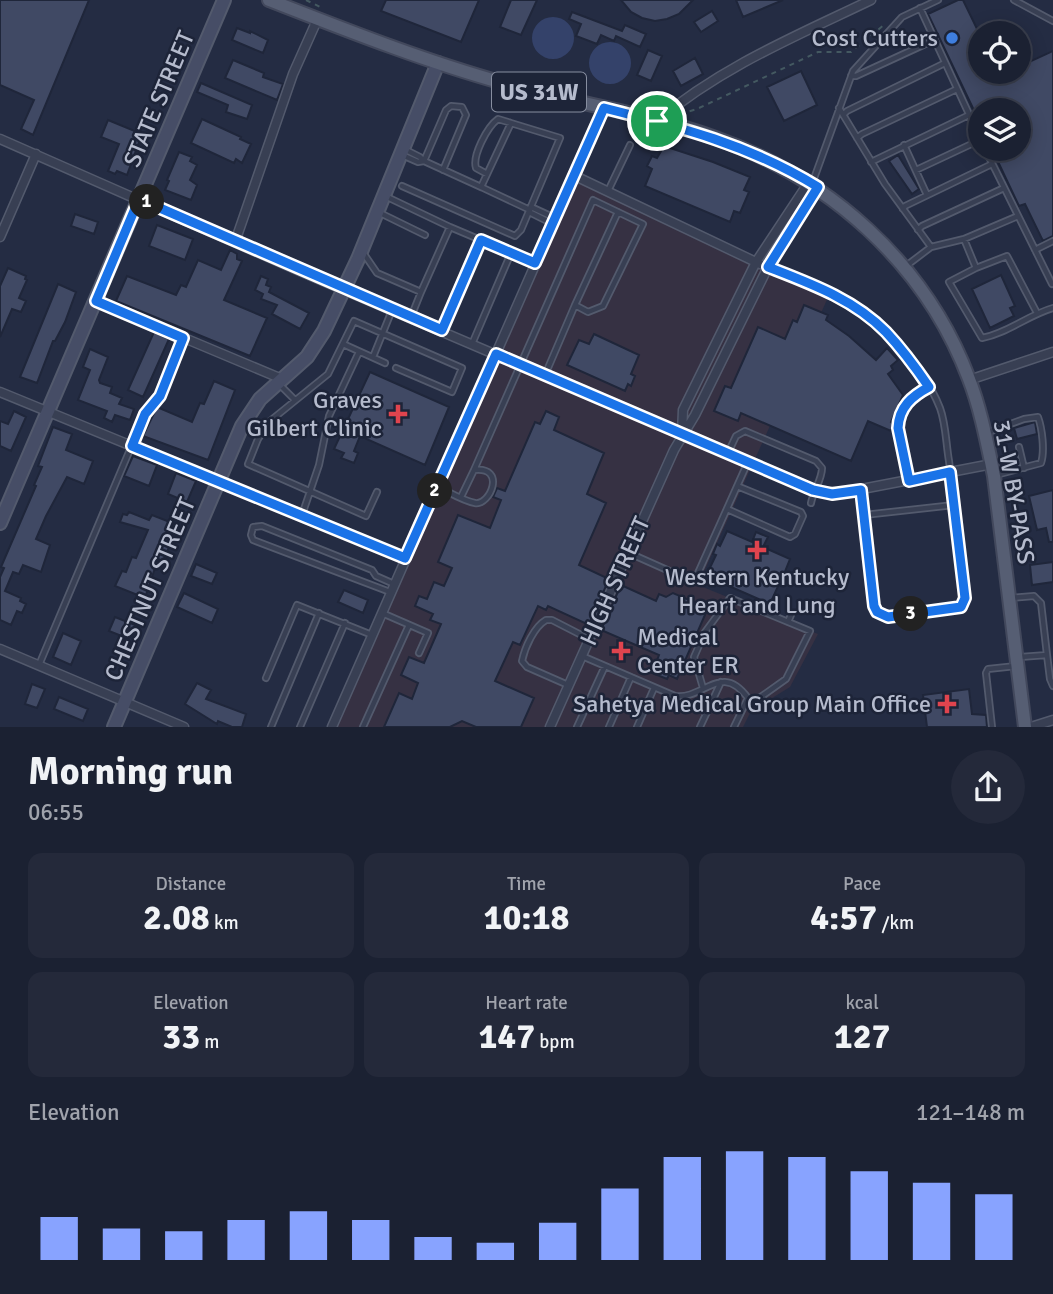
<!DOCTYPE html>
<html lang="en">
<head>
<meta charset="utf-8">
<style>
  body { margin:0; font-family:Signika,sans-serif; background:#24293a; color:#f1f3f6; height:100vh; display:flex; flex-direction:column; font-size:26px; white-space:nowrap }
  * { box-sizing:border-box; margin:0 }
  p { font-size:23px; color:#a0a3ac }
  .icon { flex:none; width:38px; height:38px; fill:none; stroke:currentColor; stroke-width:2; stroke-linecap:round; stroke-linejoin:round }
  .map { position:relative; height:727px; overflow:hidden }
  .side { display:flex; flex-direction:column; background:#1b2132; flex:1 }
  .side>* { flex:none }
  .buttons { position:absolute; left:968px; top:21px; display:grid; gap:14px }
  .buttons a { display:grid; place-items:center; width:63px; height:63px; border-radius:50%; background:#1b2132; box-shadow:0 4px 18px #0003,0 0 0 2px #393e4d; font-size:35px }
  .pin { position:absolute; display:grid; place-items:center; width:60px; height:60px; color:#fff; margin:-30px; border:4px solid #fff; border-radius:50%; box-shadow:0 2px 7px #0007 }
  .km { position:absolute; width:35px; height:35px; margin:-18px; border-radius:50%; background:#222; color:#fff; font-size:19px; line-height:35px; text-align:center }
  .round { display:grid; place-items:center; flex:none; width:74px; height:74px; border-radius:37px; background:#24293a }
  .overview { display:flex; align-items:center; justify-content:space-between; height:119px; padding:0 28px }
  h1 { font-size:38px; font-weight:700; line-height:52px }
  .metrics { display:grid; grid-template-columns:repeat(3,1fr); gap:10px; height:119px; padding:7px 28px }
  .metrics div { display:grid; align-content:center; border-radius:14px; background:#24293a; text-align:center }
  .metrics b { font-size:35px; font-weight:700 }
  .metrics small { font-size:19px; font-weight:400 }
  .metrics p { font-size:19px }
  .chart { height:196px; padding:14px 28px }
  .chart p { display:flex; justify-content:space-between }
  .chart svg { width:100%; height:126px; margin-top:7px; stroke:#88a3ff; stroke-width:6 }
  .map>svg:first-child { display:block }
</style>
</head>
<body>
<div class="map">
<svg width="1053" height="727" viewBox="0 0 1053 727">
  <rect width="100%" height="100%" fill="#242c43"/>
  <path fill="#363143" d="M573,175L830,293L698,585L818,634L790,687L751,711L743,727H332Z"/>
  <path fill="#34426a" d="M532 38a21 21 0 1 1 42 0a21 21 0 1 1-42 0Z
    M589 63a21 21 0 1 1 42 0a21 21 0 1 1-42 0Z"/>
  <path fill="#404964" stroke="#1f263a" stroke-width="2" d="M0,0H89L33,135L21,129L34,100L0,85Z
    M386,0H479L461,42L381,11Z
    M511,0H537L521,35L500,27Z
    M621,0H693L679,14L667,19L655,21L642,18L631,12Z
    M736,0H783L743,17Z
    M958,0H963L980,35V72H997L1000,76L1009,72H1018V67L1053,51V236L1043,241L1025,204L1019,206L992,149H1018V110H980V123L928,14Z
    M712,11L718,21L701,32L694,22Z
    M572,12L622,31L625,25L646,34L640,47L616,36L614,41L601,35L597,44L576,36L581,24L569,19Z
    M237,28L250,33V31L268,40L263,53L232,40Z
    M648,50L662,56L651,81L637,75Z
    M695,58L703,74L681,86L673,71Z
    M233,60L264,73L263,77L283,84L277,100L225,78Z
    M801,71L817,105L784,121L767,87Z
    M201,83L252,105L247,119L226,112L228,105L197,92Z
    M202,119L241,137L240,139L251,144L242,163L236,159L234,163L191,143Z
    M108,120L142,134L127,175L117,171L115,174L108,171L119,144L101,137Z
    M664,146L713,162L750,177L744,190L749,192L740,213L734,211L730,222L645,186L652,169L647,166L652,156L657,158Z
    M179,152L192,157L190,161L197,165L190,180L197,185L191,200L165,190L169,181L167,180Z
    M898,155L919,189L912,194L889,161Z
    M75,214L98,222L94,234L71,226Z
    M157,225L193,239L185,260L149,246Z
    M230,250L237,254V259L242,261L224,300L267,318L250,356L116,301L127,276L176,295L181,285L186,287L198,260L221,270Z
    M8,268L26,276L25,279L27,280L19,298L26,301L21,312L12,309L0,337V286Z
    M1001,275L1015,306L1010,308L1014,316L990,328L972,289Z
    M261,276L268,279L266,285L271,287L269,292L309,313L300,329L272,314L277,305L261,299L263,294L255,290Z
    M58,284L76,292L65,322L55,341H53L37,383L20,377Z
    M804,305L828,315L826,320L849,336L876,360L887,348L898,360L891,366L893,370L888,374L903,395L891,422L894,425L891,431L868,421L851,461L741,413L738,421L714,411L725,386L731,388L758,327L785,339L793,320L797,322Z
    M154,332L169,339L143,397L128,390Z
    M594,334L639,355L631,374L635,376L631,386L628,384L625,391L567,365L579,340L589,344Z
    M90,349L108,357L99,380L100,383L112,387L110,393L122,398L119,404L134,409L130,420L115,415L112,422L104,418L107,411L78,400L90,370L83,367Z
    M370,372L449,407L425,465L360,436L354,451L358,453L354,463L341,458L344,453L334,449Z
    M214,381L235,390L208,460L143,436L157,407L192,422L200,403L204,404Z
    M14,411L26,417L11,451L0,446V421L8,424Z
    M546,411L559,417L554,430L604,453L587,494L606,503L579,565L609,579L589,625L548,606L546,610L538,606L520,645L513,642L495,681L534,698L521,727H476L462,721L450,727H384L399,693L412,699L418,683L401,675L409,657L424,663L441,624L430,620L433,614L415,606L419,596L427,599L434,582L444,586L452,568L438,562L458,515L490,528L501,500L493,497L497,488L505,491L535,422L540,424Z
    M1035,422L1037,434L1017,439L1014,428Z
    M53,427L72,434L66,450L93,461L84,484L67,477L46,516L36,539L50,545L41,572L23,565L19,574L13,572L5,591L21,598L20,601L26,604L22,613L17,611L11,625L0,620V577L4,568L1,567L36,486L34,485L42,467L38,466Z
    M133,456L157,465L149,486L124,476Z
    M176,473L196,481L187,502L168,494Z
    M1053,490V542H1049L1046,528L1037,530L1029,496Z
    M129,512L149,520L152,515L175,524L167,543L170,545L163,561L158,559L145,598L115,586L122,571L126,572L132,557L136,558L148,530L120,522L123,514L127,515Z
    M727,531L752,542L756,532L768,537L763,547L790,559L784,574L787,576L783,586L779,584L770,604L706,576L716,555L713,554L717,544L720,546Z
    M1053,562V582L1032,585L1030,565Z
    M196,564L217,573L212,584L191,576Z
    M621,585L656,601L659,594L666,597L673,593L708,608L677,679L669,675L667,679L652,673L659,655L601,630Z
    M344,590L368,600L363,613L338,602Z
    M184,593L218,609L212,623L177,607Z
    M115,617L135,625L129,639L109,631Z
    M63,633L81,641L71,665L53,657Z
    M197,683L211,690L206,699L246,714L242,727H232L218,721L217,724L185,704Z
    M32,684L45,689L37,708L25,704Z
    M969,689L972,714L986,715L987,727H927L923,695Z
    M59,697L88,709L83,721L54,709Z"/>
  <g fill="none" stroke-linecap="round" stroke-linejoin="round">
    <defs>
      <path id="lane" d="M1014,0L1053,21
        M920,8L980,138
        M851,76H856L934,40
        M839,108L885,184L931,247L906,266
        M843,115L847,111L945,63
        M511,123L481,187L530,210
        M857,138L862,134L957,89
        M904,145L927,195
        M985,149L1052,284
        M402,155L418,162L424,161L420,157L404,149
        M871,162L969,115
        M443,170L466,115L462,107L451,106L446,110L424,161L481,187
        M916,170L980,140
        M812,184L853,71L902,17L938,0
        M402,186L515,236L521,230L560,138L498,119C487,127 472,156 476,168L487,174
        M608,191L630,145
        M385,196L450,227
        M531,207L555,218
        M903,209L905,206L992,164
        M378,212L425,235
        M529,212L553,224
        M918,230L922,226L1004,188
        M964,239L976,268L949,282L982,338C1008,333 1028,315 1053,308
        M931,247L964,239L1018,216
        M1035,250L1053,241
        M364,254L377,273L421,292L450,227L535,263
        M768,267C789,276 812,283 832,293C875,316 922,362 940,408C946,424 946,444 949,461C955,507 960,553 965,599L961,607L888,617L877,612L874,606L861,490
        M976,268L1007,256L1037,313
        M575,305L618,212
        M411,317L421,292
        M442,330L481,240
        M343,344L385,363
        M472,344L511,253
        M373,357L392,310
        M278,383L295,400
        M986,433L1024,419L1038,417C1042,428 1045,451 1041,463L996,475
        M1019,447L1024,468
        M728,453L736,436L745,431L816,461L822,468C822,480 813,491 811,503
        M474,470L593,200L643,224L603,306L588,312L575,305L545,375
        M909,479L898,422L909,399L929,387
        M438,487C449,492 463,501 475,503C490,506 507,466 474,470L461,497
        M377,492L366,516L248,464L258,439L270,421L328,374L354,321L462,368L452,392L396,368
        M727,509L790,537L795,534L803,516L801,512L737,486
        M302,515L319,465L329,416L359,352
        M864,515L954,505
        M629,553L694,582L747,464
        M390,592L253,540L251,535L253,527L262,526L372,570L376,576L394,584
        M1010,598L1034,596L1041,603L1047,655L1020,657
        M382,613L428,633L419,653
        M788,622L791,615
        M1047,655L1050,679L1053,686
        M582,656L675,696C704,700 721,661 748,698L734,727
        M39,665L145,414L160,396L183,338
        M266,678L297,605L372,635
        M568,685L527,667L522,661C525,647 534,627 546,620H552L589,639
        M703,688L694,657L705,632L730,598L810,631L786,679L755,701L748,698
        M271,727L319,613
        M300,727L345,623
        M363,727L409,625
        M577,727L605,666
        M609,727L631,677
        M637,727L654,688
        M700,727L721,682
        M992,727L986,673L988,669L1016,666"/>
      <path id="street" d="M657,121C721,67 796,36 871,0
        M0,139L302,272L813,490L841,493L992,464
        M573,175L760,264
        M0,237L36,154
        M235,242L293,74L318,18
        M96,301L282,379
        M969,380L1053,352
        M0,392L405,558
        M682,433L683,410L756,262L809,182
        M0,649L184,727
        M332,727L604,108
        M550,727L674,450L695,415L768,267L818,187
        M1031,727L1053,720"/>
      <path id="secondary" d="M0,523L224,0
        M114,727L242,426L260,399L307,357L324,331L358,259L438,63"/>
      <path id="primary" d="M269,0C346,30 424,61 503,83C572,103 645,113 713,137C829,178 925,262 969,379C981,410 987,443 994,476L1025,727"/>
    </defs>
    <use href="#lane" stroke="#535a6d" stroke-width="8"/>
    <use href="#street" stroke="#535a6d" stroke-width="11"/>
    <use href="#secondary" stroke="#535a6d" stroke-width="16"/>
    <use href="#primary" stroke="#42485c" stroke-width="16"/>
    <path stroke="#445961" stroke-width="2" stroke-dasharray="5 5" stroke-linecap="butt" d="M306,0L320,7
      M680,114L697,109L818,52H851L885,24"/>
    <use href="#lane" stroke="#383f53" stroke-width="4.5"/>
    <use href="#street" stroke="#383f53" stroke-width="8"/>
    <use href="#secondary" stroke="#464d66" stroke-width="12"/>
    <use href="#primary" stroke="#565e73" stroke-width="12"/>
  </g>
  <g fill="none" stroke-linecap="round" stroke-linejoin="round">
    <defs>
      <path id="route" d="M604,108C680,127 750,145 818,187L768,267C809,283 854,299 886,332C902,349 916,368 929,387C912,396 899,407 898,428L909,481L950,472L965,598L961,607L888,617L877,612L874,606L861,490L832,494L813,490L496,354L405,558L132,446L145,414L160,396L183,338L96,301L139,199L442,330L481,240L535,263Z"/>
    </defs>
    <use href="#route" stroke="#fff" stroke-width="14"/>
    <use href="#route" stroke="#1a73e8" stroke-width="9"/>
  </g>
  <circle fill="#3f7fe0" stroke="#1d2438" stroke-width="2.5" cx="952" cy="38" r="7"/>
  <g fill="#e0444e" stroke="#1d2438" stroke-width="2.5">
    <path d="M394.5 403.5h7v7h7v7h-7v7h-7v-7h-7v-7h7z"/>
    <path d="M753.5 539.5h7v7h7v7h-7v7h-7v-7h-7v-7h7z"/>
    <path d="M617.5 640.5h7v7h7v7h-7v7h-7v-7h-7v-7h7z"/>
    <path d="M943.5 693.5h7v7h7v7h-7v7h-7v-7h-7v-7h7z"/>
  </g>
  <g text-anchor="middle" stroke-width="5" stroke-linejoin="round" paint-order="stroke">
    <rect fill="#1d2438" stroke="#878ea0" stroke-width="2" x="492" y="72.5" width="94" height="39" rx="5"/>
    <g font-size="23" font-weight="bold" fill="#b5bbcd">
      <text x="539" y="100">US 31W</text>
    </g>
    <g font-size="24" fill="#b5bbcd" stroke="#1d2438" text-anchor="end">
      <text x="938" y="46">Cost Cutters</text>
      <text x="382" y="408">Graves<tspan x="382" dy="28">Gilbert Clinic</tspan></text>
      <text x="757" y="585" text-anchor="middle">Western Kentucky<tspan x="757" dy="28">Heart and Lung</tspan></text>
      <text x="637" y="645" text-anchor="start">Medical<tspan x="637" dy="28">Center ER</tspan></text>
      <text x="931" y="712">Sahetya Medical Group Main Office</text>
    </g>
    <g font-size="24" fill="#b5bbcd" stroke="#1d2438">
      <text transform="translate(159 99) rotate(-67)" y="8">STATE STREET</text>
      <text transform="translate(1014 492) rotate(80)" y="8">31-W BY-PASS</text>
      <text transform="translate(615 581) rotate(-66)" y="8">HIGH STREET</text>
      <text transform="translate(150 589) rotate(-67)" y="8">CHESTNUT STREET</text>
    </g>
  </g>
</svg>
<div class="buttons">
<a><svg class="icon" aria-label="locate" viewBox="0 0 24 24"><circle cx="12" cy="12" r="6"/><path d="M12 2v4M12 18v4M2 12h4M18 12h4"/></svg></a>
<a><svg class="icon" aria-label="layers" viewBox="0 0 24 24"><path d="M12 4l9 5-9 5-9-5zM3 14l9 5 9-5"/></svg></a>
</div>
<div class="pin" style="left:657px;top:121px;background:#1e9e55"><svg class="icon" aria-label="arrive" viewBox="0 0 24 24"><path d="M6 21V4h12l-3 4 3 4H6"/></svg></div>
<b class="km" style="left:147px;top:202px">1</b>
<b class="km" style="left:435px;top:491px">2</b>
<b class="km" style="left:911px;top:614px">3</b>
</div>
<section class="side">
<div class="overview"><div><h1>Morning run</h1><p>06:55</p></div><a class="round"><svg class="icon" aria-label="share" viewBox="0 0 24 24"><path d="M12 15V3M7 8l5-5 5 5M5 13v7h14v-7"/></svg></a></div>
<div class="metrics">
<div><p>Distance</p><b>2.08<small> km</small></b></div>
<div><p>Time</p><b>10:18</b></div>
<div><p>Pace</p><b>4:57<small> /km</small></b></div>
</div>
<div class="metrics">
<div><p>Elevation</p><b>33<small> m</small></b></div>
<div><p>Heart rate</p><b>147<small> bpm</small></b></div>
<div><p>kcal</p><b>127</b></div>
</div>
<div class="chart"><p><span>Elevation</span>121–148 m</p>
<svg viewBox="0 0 160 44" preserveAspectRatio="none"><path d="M5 44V29M15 44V33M25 44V34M35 44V30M45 44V27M55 44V30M65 44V36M75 44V38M85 44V31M95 44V19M105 44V8M115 44V6M125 44V8M135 44V13M145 44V17M155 44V21"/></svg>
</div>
</section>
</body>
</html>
